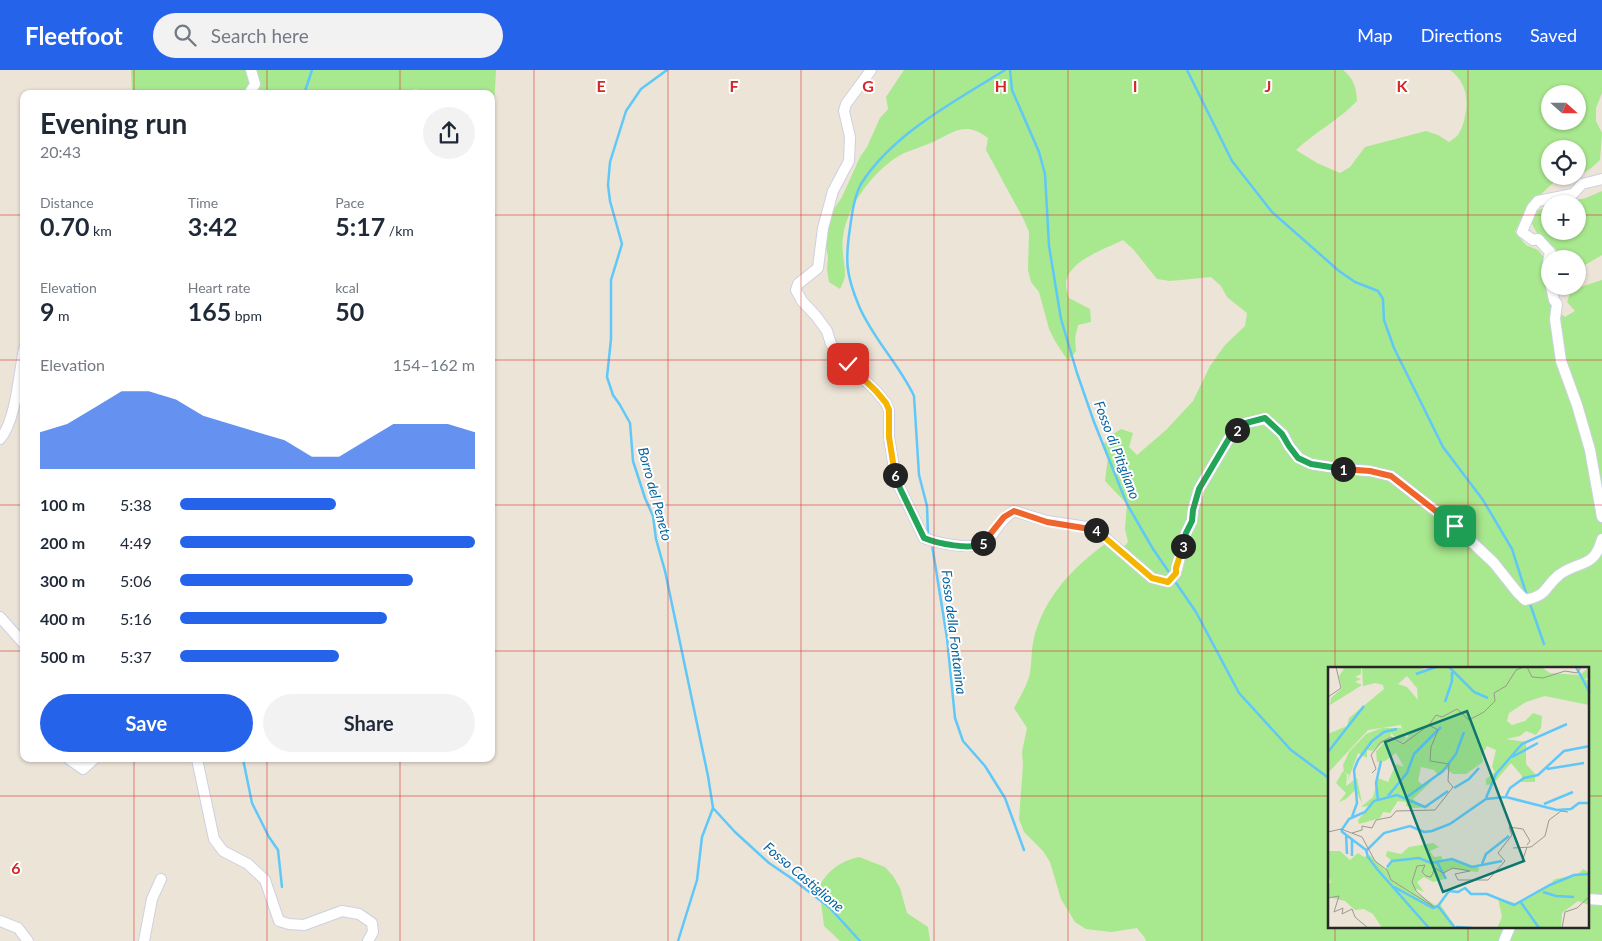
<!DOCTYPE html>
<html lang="en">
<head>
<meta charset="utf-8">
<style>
  body { margin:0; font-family:Lato,sans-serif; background:#f2f2f3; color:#1f2937; height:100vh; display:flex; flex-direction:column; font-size:19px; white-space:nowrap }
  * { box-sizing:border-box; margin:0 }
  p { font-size:16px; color:#747a83 }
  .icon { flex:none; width:28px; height:28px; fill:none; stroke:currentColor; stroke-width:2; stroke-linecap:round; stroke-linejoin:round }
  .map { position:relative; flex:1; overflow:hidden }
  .details { position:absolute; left:20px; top:20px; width:475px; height:672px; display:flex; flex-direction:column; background:#fff; border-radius:10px; box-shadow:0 1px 4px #0004 }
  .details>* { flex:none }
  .needle { width:32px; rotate:111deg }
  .controls { position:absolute; left:1541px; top:15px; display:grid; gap:10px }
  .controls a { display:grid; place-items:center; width:45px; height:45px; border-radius:50%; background:#fff; box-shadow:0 1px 4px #0004; font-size:25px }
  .pin { position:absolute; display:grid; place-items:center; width:42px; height:42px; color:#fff; margin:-21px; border-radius:10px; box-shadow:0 2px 8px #0006 }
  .km { position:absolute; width:25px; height:25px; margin:-12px; border-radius:50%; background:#222; color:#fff; font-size:14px; line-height:25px; text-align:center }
  .round { display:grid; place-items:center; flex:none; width:52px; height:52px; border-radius:26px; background:#f2f2f3 }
  .headline { display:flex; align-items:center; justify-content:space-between; height:85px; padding:0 20px }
  h1 { font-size:28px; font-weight:700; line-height:38px }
  .figures { display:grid; grid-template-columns:repeat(3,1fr); gap:8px; height:85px; padding:5px 20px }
  .figures div { display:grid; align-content:center }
  .figures b { font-size:25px; font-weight:700 }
  .figures small { font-size:14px; font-weight:400 }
  .figures p { font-size:14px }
  .chart { height:140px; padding:10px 20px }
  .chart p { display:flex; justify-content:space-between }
  .chart svg { width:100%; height:90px; margin-top:5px; fill:#2563eb; opacity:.7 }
  .action { display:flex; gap:10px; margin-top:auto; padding:10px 20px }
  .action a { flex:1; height:58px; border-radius:30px; background:#2563eb; color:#fff; font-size:20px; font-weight:700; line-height:58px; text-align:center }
  .action a+a { background:#f2f2f3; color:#1f2937 }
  ul { padding:0 20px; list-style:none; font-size:16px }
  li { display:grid; grid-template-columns:80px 60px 1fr; align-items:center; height:38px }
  li i { height:12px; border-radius:6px; background:#2563eb }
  header { display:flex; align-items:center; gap:30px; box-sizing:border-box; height:70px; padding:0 25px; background:#2563eb; color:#fff }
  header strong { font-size:24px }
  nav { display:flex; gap:28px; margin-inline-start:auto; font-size:18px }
  .search { width:350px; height:45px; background:#f2f2f3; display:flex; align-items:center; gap:12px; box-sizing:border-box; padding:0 18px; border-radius:28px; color:#747a83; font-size:19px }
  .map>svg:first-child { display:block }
</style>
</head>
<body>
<header>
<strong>Fleetfoot</strong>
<div class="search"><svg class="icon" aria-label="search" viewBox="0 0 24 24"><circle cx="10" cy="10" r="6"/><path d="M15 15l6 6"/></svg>Search here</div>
<nav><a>Map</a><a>Directions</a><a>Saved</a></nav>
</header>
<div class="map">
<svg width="1602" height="871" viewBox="0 0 1602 871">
  <rect width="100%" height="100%" fill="#ece4d7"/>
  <path fill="#a8e88e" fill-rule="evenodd" d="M131,0H496L493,55L491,64V24H425L416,19L400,24H132Z
    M904,0H1343C1354,9 1356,17 1357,31C1339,50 1315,62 1296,80L1317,93L1340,103L1350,97L1365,77L1426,61L1438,65L1449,72C1452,70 1456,67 1458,65C1462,59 1464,52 1465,46C1469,27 1465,11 1450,0H1602V23L1596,38V51L1602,63L1600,90L1590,99L1578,106V79H1550V106H1575L1553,113L1527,137L1515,162L1526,175L1538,180L1546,190V214L1555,239L1565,247L1575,241L1567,232L1571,220L1602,210V871H1146L1145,868L1137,858L1111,862L1086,859L1075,852L1061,829L1050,792L1043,781L1024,762L1019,749L1023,695L1022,682L1027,658L1014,638C1020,627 1028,614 1030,603C1032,591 1031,580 1034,568C1044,528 1072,498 1105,474L1120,482L1128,472L1125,459L1127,434L1105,411L1108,387L1103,375L1110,366L1121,359L1133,363L1129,377L1137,385L1166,360L1193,331L1210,296L1225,275L1245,256L1247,243L1227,227L1221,216L1211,207L1170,211L1157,209L1133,179L1123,170C1106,179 1065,191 1066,216C1066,220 1068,224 1069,228L1090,239L1091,252L1078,255L1075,268L1076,281L1068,291L1055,271L1049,259L1039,222L1031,212L1028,200L1029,162L1024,150L986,80L988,68C966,51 955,61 933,72C924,76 914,79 904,83C876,97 847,135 843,167C841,180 845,192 845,205C845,209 842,215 840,219L829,212L827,199L828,187L825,173L828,148L842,127L860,87L867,77L880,48L888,39L886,27ZM1550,24H1578V51H1550ZM1330,598H1588V857H1330Z
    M1602,121V185L1578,199V189H1559L1556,179L1537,163L1531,152L1536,141L1550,136V161H1578V134H1556L1586,128Z
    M859,787L885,797L893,806L900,818L907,843L928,857L930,871H840L824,856L819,816C829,800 840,791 859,787Z"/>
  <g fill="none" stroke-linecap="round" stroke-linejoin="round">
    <path stroke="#60c8f8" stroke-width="2.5" d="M667,0L641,19L626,41L610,92L608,115L610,131L622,174L611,210V269L607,307L613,325L620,335L630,353L633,391L645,428L653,446L656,469L665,501L708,706L713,738L702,767L697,810L678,871
      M1010,0L1012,20L1039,82L1045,104L1049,176L1061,249L1077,303L1094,352L1127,434L1153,479L1171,505
      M1187,0L1232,91L1272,142L1339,201L1355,212L1378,221L1383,229L1384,250L1394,278L1443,377L1483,430L1512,479L1527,526
      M304,24L312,0
      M928,465L927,436L919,405L914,326C899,294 873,269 859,236C846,205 845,191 850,158C852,144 854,127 861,114C893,63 956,31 1005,0
      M932,475L947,568L955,648L963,671L985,696L1005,728L1024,780
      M1174,510L1196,542L1239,623L1291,680L1330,709
      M1529,531L1544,574
      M243,689L252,733L269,767L278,780L282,817
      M713,738L735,762L769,793L791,808L829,837L860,871"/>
    <defs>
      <path id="minor" d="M871,0L846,34L844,41L850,67L849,91L833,121L823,158L818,198L798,214L796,220L802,231L816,246L827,261L831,274L848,294L876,321L886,333L889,340V367L896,410L924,468C938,473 973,481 985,472C997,462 998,451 1014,441L1047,451L1094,458L1152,508L1168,512L1176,503L1186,463L1192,451L1193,440L1199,419L1231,365L1246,353L1265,349L1283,364L1289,376L1299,388L1311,394L1343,399L1370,401L1391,406L1455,456L1494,493L1517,522L1525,530C1549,525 1543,518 1559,505C1579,490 1594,499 1602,469
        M249,24L255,14L251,0
        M1550,210L1547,198L1550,182L1538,169L1533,170L1522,162L1532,138L1538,131L1573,124L1582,114L1602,109
        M1551,216L1554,230L1557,234L1555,249L1561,291L1577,335L1590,380L1602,447
        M0,369C16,351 19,303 24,279
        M0,547L24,574
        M69,689L83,699L94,689
        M197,689L214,769L223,781L248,794L265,810L279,851L289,854L304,855L342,841L359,844L372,853L373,862L368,871
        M1588,829L1602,830
        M0,851L18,858L28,871
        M144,871L152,829L161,809
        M1504,871L1510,857"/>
    </defs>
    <use href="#minor" stroke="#cdd0e2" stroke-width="12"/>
    <use href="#minor" stroke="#fff" stroke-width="10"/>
  </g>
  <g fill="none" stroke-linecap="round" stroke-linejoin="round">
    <defs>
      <path id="split-1" d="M1343,399L1370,401L1391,406L1455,456"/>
      <path id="split-2" d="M1237,360L1246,353L1265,348L1282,364L1289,376L1298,388L1311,394L1343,399"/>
      <path id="split-3" d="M1183,476L1186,463L1192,451L1193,440L1199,419L1231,365L1237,360"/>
      <path id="split-4" d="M1096,460L1152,508L1168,512L1176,503V498L1183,476"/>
      <path id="split-5" d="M983,473L1004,447L1014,441L1047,452L1096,460"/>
      <path id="split-6" d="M895,405L896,410L924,468C936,473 972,481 983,473"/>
      <path id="split-7" d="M848,294L876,321L886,333L889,340V367L895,405"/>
    </defs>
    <use href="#split-1" stroke="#fff" stroke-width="10"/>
    <use href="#split-2" stroke="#fff" stroke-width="10"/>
    <use href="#split-3" stroke="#fff" stroke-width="10"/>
    <use href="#split-4" stroke="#fff" stroke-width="10"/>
    <use href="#split-5" stroke="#fff" stroke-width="10"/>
    <use href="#split-6" stroke="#fff" stroke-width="10"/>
    <use href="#split-7" stroke="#fff" stroke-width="10"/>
    <use href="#split-1" stroke="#f0652b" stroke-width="6"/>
    <use href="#split-2" stroke="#22a559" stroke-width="6"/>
    <use href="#split-3" stroke="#22a559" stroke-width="6"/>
    <use href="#split-4" stroke="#f5b400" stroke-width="6"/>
    <use href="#split-5" stroke="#f0652b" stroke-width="6"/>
    <use href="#split-6" stroke="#22a559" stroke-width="6"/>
    <use href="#split-7" stroke="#f5b400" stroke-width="6"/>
  </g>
  <path fill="none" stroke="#d62828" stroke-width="1" stroke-opacity="0.55" d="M134,0V24M267,0V24M400,0V24M534,0V871M668,0V871M801,0V871M934,0V871M1068,0V871M1202,0V871M1335,0V598M1468,0V598M0,145H24M491,145H1550M1578,145H1602M0,290H24M491,290H1602M0,435H24M491,435H1602M0,581H24M491,581H1602M134,689V871M267,689V871M400,689V871M0,726H1330M1588,726H1602M1335,857V871M1468,857V871"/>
  <g text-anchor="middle" stroke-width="4" stroke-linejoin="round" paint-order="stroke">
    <g font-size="14" font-style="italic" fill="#0362a0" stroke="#fff">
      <text transform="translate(1117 380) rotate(69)" y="5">Fosso di Pitigliano</text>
      <text transform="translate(655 424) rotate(75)" y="5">Borro del Peneto</text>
      <text transform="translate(954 562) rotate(83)" y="5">Fosso della Fontanina</text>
      <text transform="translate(804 807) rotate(40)" y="5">Fosso Castiglione</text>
    </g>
  </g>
  <g transform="translate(1328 597)">
    <rect width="261" height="261" fill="#ece4d7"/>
    <path d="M9,0H33V7L27,10L33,12L27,15L34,18L2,38L3,31L14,21L11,9L16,2ZM34,0H91L100,4L103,0H213L222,6L252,8L261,0V10L257,12L261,14V38L217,29L198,35L181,46L179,54L184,58L197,54L205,46L214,49L213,61L208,68L198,64L192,69L178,72L198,75V97L207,107V115H193L194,109L183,96L165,117L158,118V112L167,105L164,100L168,83L159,79L154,88L155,95L138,107H125L118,102L110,108L106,103L93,100L90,114L95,118L104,114L85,132L93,139L104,140L85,141L78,139V135L70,134L62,146L55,145L52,151L31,157L30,153L42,139L33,140L45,130L50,111L60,115L68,97L76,100L68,86L57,94L49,95L48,84L58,74L66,72L73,77L81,69L75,65L73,58L40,63L0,106V67L19,59L21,51L56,22L55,18L47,16L35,19ZM79,9L89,21L90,33L79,20L70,17ZM54,61H73L78,71L73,76L63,66L62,71L44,84L39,83V91L30,86L19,116L21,108L16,105L15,98L21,85L38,67ZM15,104L19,108L18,119L29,111L34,136L27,123L18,132L11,135L18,126L8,116ZM105,176L111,180L102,184L106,190L113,189L116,195L124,191L151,201L150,205L122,202L117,206V212L105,215L96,210L89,215L96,225L89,222L87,225L107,238L112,237L128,261H54L45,247L36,242L27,243L17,234L0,230V218L3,215L0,208V184H12L22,193L30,186L36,190L42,188L57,203L63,193L58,189L59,184L73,187L81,180ZM255,202L261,205V238L250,234L234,246L233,261H169L174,250L170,231L187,236L217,222L227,212L249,208Z" fill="#a8e88e" fill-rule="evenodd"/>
    <path fill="none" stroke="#60c8f8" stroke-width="2.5" d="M121,0L146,25L160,31M248,0L262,26M88,7L108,0M117,35L124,14V5M0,85L36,39M184,90L210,76M219,102L256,96M126,121L141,112L151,101M60,129L79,106L86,87L113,60M178,129L182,121L196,111L210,108L236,84L262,79M79,130L115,104L128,87L136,65M158,131L168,107L194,77L239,57M50,133L48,116L53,94M216,137L245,125M24,150L29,136L26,103L30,93L44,74L56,65L69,62M13,164L21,152L37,145L46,134L69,128L97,140L120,124M13,164L38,183L40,190L49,202L101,261M18,167L19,187M24,172V189M39,183L56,166L82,159L96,165L104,164L122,157L158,132L178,130L229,143L243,142L251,136H262M109,195L118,212M154,197L158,187L181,169M59,200L64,194L91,191L103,196L124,192L144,200L174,194M66,220L105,241L110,239M215,225L228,229L246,230M192,234L211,261M110,239L121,224L130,225L137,221L143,227H159L186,238L222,218L246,208L262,207M110,239L127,261M128,260L144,261"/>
    <path fill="none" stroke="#9d9891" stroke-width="1" d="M199,0L204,10L215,11L237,4L249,6L253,0M0,30L13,21L8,0M44,106L48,102L43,88L53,75L63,70L75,77L101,58M0,165L13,162L34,170L47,194L59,203L63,213L106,240L88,224L84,215L89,199L97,198L94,205L98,209L103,210L107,201L115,206L125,201L142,204L127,207L130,213H160L177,194L170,186L184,168L181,160L195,162L202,174L199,178M24,166L34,163V159L44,161L48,153L63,150L68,144L107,143L125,120L120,114L121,97L102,94L103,80L110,63L101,58L108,48L114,50L129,42L141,53L156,45L167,34L166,26L178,19L188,3L196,0M185,181L203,180L217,169L221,153L233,144L240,145M194,195L199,180M0,231L11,229L6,245L15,241L14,247L24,242L27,250L40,261M234,261L237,245L249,241L262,229"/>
    <path fill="#0f766e" fill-opacity="0.15" stroke="#0f766e" stroke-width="2.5" d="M139,44L196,194L115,225L57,75Z"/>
    <rect width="261" height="261" fill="none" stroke="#272727" stroke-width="2.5"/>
  </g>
  <g font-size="16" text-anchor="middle" font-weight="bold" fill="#d62828" stroke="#fff" stroke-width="4" stroke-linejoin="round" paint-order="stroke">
    <text x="601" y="22">E</text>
    <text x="734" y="22">F</text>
    <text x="868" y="22">G</text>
    <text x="1001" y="22">H</text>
    <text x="1135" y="22">I</text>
    <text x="1268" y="22">J</text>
    <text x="1402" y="22">K</text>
    <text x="16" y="804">6</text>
  </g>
</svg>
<div class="controls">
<a><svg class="needle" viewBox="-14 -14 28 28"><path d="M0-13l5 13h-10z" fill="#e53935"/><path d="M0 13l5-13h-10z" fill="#747a83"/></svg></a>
<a><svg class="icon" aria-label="locate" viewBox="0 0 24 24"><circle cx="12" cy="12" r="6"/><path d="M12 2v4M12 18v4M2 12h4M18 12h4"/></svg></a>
<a>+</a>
<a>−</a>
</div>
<div class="pin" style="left:1455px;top:456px;background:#1e9e55"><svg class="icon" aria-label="arrive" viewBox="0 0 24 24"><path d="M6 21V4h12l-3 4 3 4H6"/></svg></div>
<div class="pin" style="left:848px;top:294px;background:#d93025"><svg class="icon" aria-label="check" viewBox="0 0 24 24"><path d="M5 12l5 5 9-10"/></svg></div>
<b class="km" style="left:1343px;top:399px">1</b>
<b class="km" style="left:1237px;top:360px">2</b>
<b class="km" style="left:1183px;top:476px">3</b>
<b class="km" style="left:1096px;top:460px">4</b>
<b class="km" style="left:983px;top:473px">5</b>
<b class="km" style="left:895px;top:405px">6</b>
<section class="details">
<div class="headline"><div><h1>Evening run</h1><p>20:43</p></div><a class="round"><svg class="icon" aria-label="share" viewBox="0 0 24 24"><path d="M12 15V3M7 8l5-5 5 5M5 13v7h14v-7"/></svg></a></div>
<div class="figures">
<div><p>Distance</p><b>0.70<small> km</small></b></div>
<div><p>Time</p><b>3:42</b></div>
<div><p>Pace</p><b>5:17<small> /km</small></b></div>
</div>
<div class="figures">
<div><p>Elevation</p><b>9<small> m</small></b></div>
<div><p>Heart rate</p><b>165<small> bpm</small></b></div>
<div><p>kcal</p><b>50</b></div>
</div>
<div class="chart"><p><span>Elevation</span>154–162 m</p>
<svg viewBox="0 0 160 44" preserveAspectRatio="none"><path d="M0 44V26L10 22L20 14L30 6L40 6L50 10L60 18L70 22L80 26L90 30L100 38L110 38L120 30L130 22L140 22L150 22L160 26V44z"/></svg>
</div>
<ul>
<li><b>100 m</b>5:38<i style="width:53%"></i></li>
<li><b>200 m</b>4:49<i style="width:100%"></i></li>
<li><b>300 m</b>5:06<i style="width:79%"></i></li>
<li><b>400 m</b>5:16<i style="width:70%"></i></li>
<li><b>500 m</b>5:37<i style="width:54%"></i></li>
</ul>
<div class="action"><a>Save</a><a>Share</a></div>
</section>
</div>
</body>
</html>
